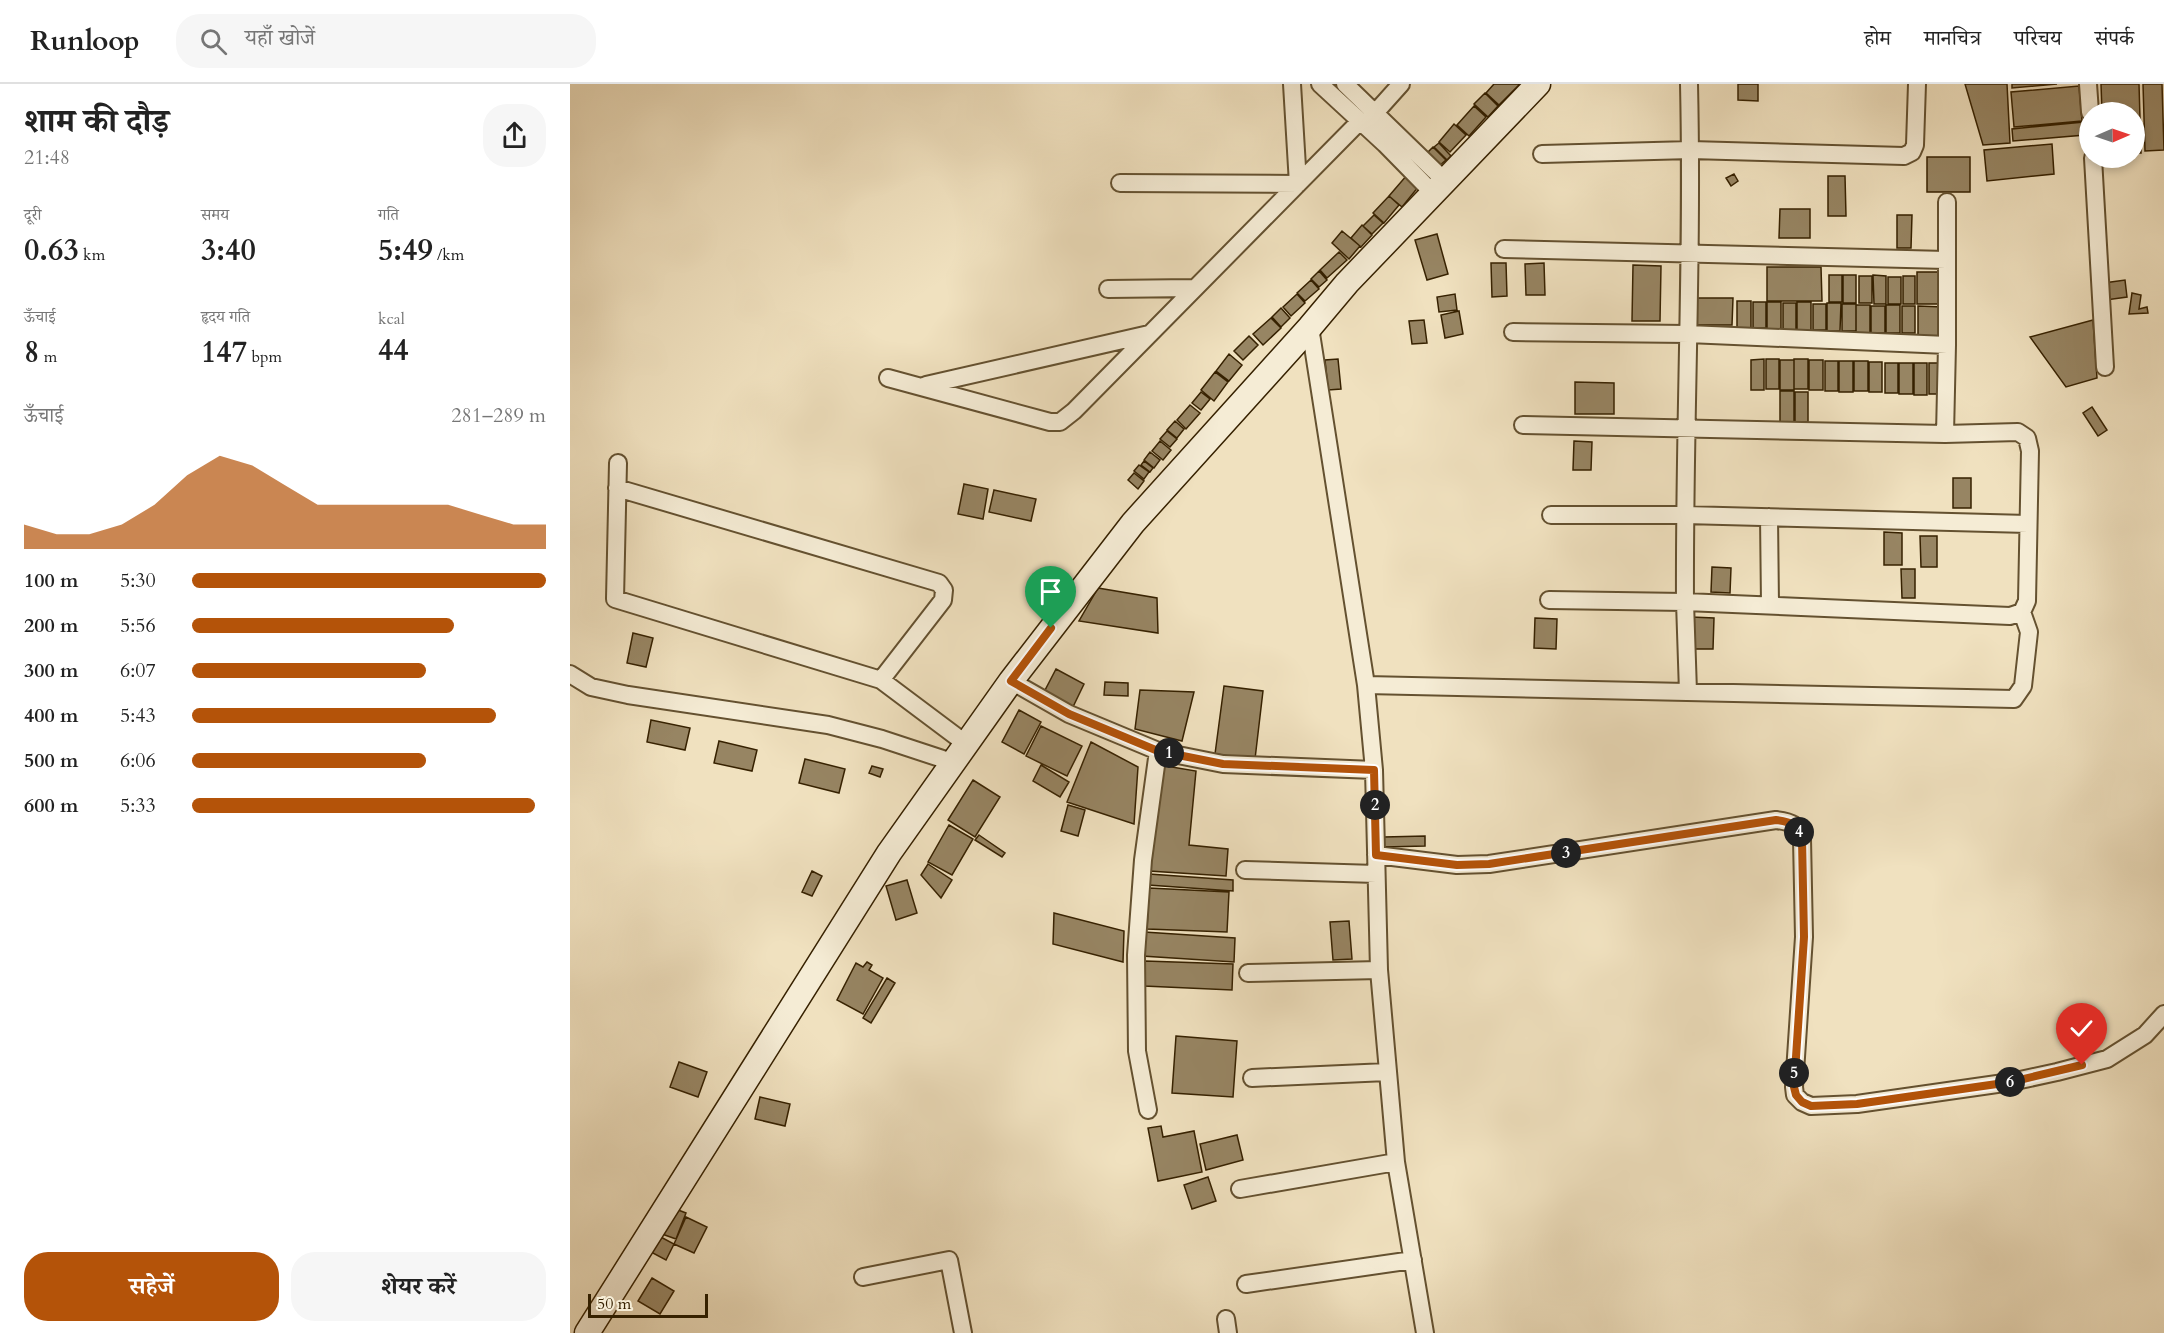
<!DOCTYPE html>
<html lang="hi">
<head>
<meta charset="utf-8">
<style>
  body { margin:0; font-family:Cardo,"Noto Serif Devanagari",serif; background:#f6f6f6; color:#222; height:100vh; display:flex; flex-direction:column; font-size:22px; white-space:nowrap }
  * { box-sizing:border-box; margin:0 }
  p { font-size:20px; color:#767676 }
  .icon { flex:none; width:33px; height:33px; fill:none; stroke:currentColor; stroke-width:2; stroke-linecap:round; stroke-linejoin:round }
  .map { position:relative; flex:1; overflow:hidden }
  .panel { display:flex; flex-direction:column; background:#fff; width:570px }
  .panel>* { flex:none }
  .needle { width:39px; rotate:88deg }
  .buttons { position:absolute; left:1509px; top:18px; display:grid; gap:12px }
  .buttons a { display:grid; place-items:center; width:66px; height:66px; border-radius:50%; background:#fff; box-shadow:0 3px 9px #0003; font-size:30px }
  .scale { position:absolute; left:18px; bottom:15px; width:120px; box-sizing:border-box; padding-left:6px; border:3px solid #362100; border-top:0; font-size:16px; line-height:21px; white-space:nowrap; color:#362100; -webkit-text-stroke:4px #f5ecd5; paint-order:stroke }
  .pin { position:absolute; display:grid; place-items:center; width:51px; height:51px; color:#fff; margin:-62px -26px; border-radius:50% 50% 50% 0; rotate:-45deg; box-shadow:0 0 6px #0007 }
  .pin .icon { rotate:45deg }
  .km { position:absolute; width:30px; height:30px; margin:-15px; border-radius:50%; background:#222; color:#fff; font-size:16px; line-height:30px; text-align:center }
  .round { display:grid; place-items:center; flex:none; width:63px; height:63px; border-radius:24px; background:#f6f6f6 }
  .overview { display:flex; align-items:center; justify-content:space-between; height:102px; padding:0 24px }
  h1 { font-size:33px; font-weight:700; line-height:45px }
  .figures { display:grid; grid-template-columns:repeat(3,1fr); gap:9px; height:102px; padding:6px 24px }
  .figures div { display:grid; align-content:center }
  .figures b { font-size:30px; font-weight:700 }
  .figures small { font-size:16px; font-weight:400 }
  .figures p { font-size:16px }
  .chart { height:168px; padding:12px 24px }
  .chart p { display:flex; justify-content:space-between }
  .chart svg { width:100%; height:108px; margin-top:6px; fill:#b45309; opacity:.7 }
  .button { display:flex; gap:12px; margin-top:auto; padding:12px 24px }
  .button a { flex:1; height:69px; border-radius:24px; background:#b45309; color:#fff; font-size:24px; font-weight:700; line-height:69px; text-align:center }
  .button a+a { background:#f6f6f6; color:#222 }
  ul { padding:0 24px; list-style:none; font-size:20px }
  li { display:grid; grid-template-columns:96px 72px 1fr; align-items:center; height:45px }
  li i { height:15px; border-radius:8px; background:#b45309 }
  header { display:flex; align-items:center; gap:36px; box-sizing:border-box; height:84px; padding:0 30px; background:#fff; border-bottom:2px solid #e0e0e0 }
  header strong { font-size:28px }
  nav { display:flex; gap:33px; margin-inline-start:auto; font-size:21px }
  .search { width:420px; height:54px; background:#f6f6f6; display:flex; align-items:center; gap:15px; box-sizing:border-box; padding:0 21px; border-radius:24px; color:#767676; font-size:22px }
  main { display:flex; flex:1; min-height:0 }
  .map>svg:first-child { display:block }
</style>
</head>
<body>
<header>
<strong>Runloop</strong>
<div class="search"><svg class="icon" aria-label="search" viewBox="0 0 24 24"><circle cx="10" cy="10" r="6"/><path d="M15 15l6 6"/></svg>यहाँ खोजें</div>
<nav><a>होम</a><a>मानचित्र</a><a>परिचय</a><a>संपर्क</a></nav>
</header>
<main>
<section class="panel">
<div class="overview"><div><h1>शाम की दौड़</h1><p>21:48</p></div><a class="round"><svg class="icon" aria-label="share" viewBox="0 0 24 24"><path d="M12 15V3M7 8l5-5 5 5M5 13v7h14v-7"/></svg></a></div>
<div class="figures">
<div><p>दूरी</p><b>0.63<small> km</small></b></div>
<div><p>समय</p><b>3:40</b></div>
<div><p>गति</p><b>5:49<small> /km</small></b></div>
</div>
<div class="figures">
<div><p>ऊँचाई</p><b>8<small> m</small></b></div>
<div><p>हृदय गति</p><b>147<small> bpm</small></b></div>
<div><p>kcal</p><b>44</b></div>
</div>
<div class="chart"><p><span>ऊँचाई</span>281–289 m</p>
<svg viewBox="0 0 160 44" preserveAspectRatio="none"><path d="M0 44V34L10 38L20 38L30 34L40 26L50 14L60 6L70 10L80 18L90 26L100 26L110 26L120 26L130 26L140 30L150 34L160 34V44z"/></svg>
</div>
<ul>
<li><b>100 m</b>5:30<i style="width:100%"></i></li>
<li><b>200 m</b>5:56<i style="width:74%"></i></li>
<li><b>300 m</b>6:07<i style="width:66%"></i></li>
<li><b>400 m</b>5:43<i style="width:86%"></i></li>
<li><b>500 m</b>6:06<i style="width:66%"></i></li>
<li><b>600 m</b>5:33<i style="width:97%"></i></li>
</ul>
<div class="button"><a>सहेजें</a><a>शेयर करें</a></div>
</section>
<div class="map">
<svg width="1594" height="1249" viewBox="0 0 1594 1249">
  <rect width="100%" height="100%" fill="#f0e1bf"/>
  <filter id="stains"><feTurbulence type="fractalNoise" baseFrequency=".00333" numOctaves="4"/><feColorMatrix values="0 0 0 0 .2 0 0 0 0 .09 0 0 0 0 .02 0 0 0 .5 -.17"/></filter>
  <radialGradient id="worn" r=".72"><stop offset=".6" stop-color="#630" stop-opacity="0"/><stop offset="1" stop-color="#630" stop-opacity=".3"/></radialGradient>
  <path fill="#978563" stroke="#362100" stroke-width="1.5" d="M924,0H950L929,21L916,9Z
    M1168,0H1188V17L1168,16Z
    M1395,0H1437L1440,59L1413,61Z
    M1442,0H1487L1442,4Z
    M1531,0H1569L1571,69H1564V28H1532Z
    M1573,0H1592L1594,66L1575,67Z
    M1509,2L1512,37L1444,43L1441,8Z
    M915,9L928,22L918,33L904,20Z
    M904,22L916,33L899,52L887,41Z
    M1514,38L1515,51L1443,57L1442,45Z
    M884,40L896,51L880,68L869,58Z
    M869,59L881,72L877,76L864,63Z
    M1482,60L1484,90L1417,97L1414,66Z
    M863,63L876,76L869,82L857,69Z
    M1357,73H1400V108H1357Z
    M1164,90L1168,97L1161,102L1156,94Z
    M837,91L849,102L832,123L819,112Z
    M1258,92H1275L1276,132H1258Z
    M819,112L829,121L814,139L803,129Z
    M1210,125H1240V154H1209Z
    M804,131L813,139L802,150L793,142Z
    M1327,131H1342L1341,164H1327Z
    M792,141L802,151L791,163L781,154Z
    M772,147L790,162L779,175L762,159Z
    M867,150L878,190L857,196L845,156Z
    M769,168L777,176L757,194L750,186Z
    M921,179H936L937,212L922,213Z
    M974,179L975,211H956L955,180Z
    M1063,181L1091,182L1090,237H1062Z
    M1197,183H1251L1252,217H1197Z
    M749,187L757,196L749,203L741,195Z
    M1347,188H1374V220H1347Z
    M1259,191H1272V218H1259Z
    M1273,191H1286V219H1273Z
    M1303,191L1316,192V220H1304Z
    M1289,192H1302V219H1289Z
    M1333,192H1345V220H1333Z
    M1318,193H1331V220H1318Z
    M741,196L749,205L735,217L727,209Z
    M1555,196L1557,213L1536,216L1534,199Z
    M1562,209L1571,211L1569,225L1577,223L1578,229L1559,230Z
    M727,210L735,219L721,232L713,223Z
    M885,210L887,226L869,228L867,213Z
    M1127,214H1163L1162,241H1127Z
    M1167,217H1181V245H1167Z
    M1183,218H1196V244H1183Z
    M1197,218H1211V246H1197Z
    M1227,218H1241V247H1227Z
    M1213,219H1226V246H1213Z
    M1257,219H1271L1270,247H1257Z
    M1243,220H1256V246H1243Z
    M1272,220H1286V247H1272Z
    M1286,221H1300V250H1286Z
    M1316,221H1330V249H1316Z
    M1301,222H1315V249H1301Z
    M1332,222H1345V249H1332Z
    M1348,222L1374,223V254L1348,253Z
    M711,224L720,234L711,243L702,233Z
    M889,227L893,250L875,254L871,231Z
    M701,234L711,244L693,261L683,250Z
    M854,236L857,259L842,260L839,237Z
    M1523,236L1527,294L1496,303L1460,253Z
    M679,252L688,261L673,276L664,267Z
    M659,270L672,281L659,297L646,287Z
    M768,275L771,305L758,306L755,276Z
    M1194,275V306H1181V276Z
    M1196,275H1209V305H1196Z
    M1224,275H1238V305H1224Z
    M1210,276H1224V306H1210Z
    M1239,276H1253V306H1239Z
    M1255,277H1268V307H1255Z
    M1269,277H1283V308H1269Z
    M1284,277H1298V307H1284Z
    M1299,278H1312V308H1299Z
    M1315,279H1328V309H1315Z
    M1329,279H1343V310H1329Z
    M1344,279H1357V311H1344Z
    M1359,279H1372V310H1359Z
    M645,288L658,298L644,317L631,306Z
    M1005,298L1044,299V330H1005Z
    M1210,307H1224V338H1210Z
    M631,308L640,315L631,326L622,319Z
    M1225,308H1238V338H1225Z
    M620,321L630,329L616,345L607,336Z
    M1522,323L1537,346L1528,352L1513,329Z
    M605,337L614,345L607,354L597,346Z
    M597,347L607,355L600,363L590,355Z
    M590,357L601,366L593,376L582,367Z
    M1004,357L1022,358L1021,386H1003Z
    M580,368L590,376L584,384L574,376Z
    M574,377L583,384L580,388L571,381Z
    M569,381L579,388L574,395L564,387Z
    M564,389L574,397L568,405L558,396Z
    M1383,394H1401V424H1383Z
    M394,400L418,405L413,435L388,430Z
    M424,406L466,415L461,437L419,428Z
    M1314,448L1332,449V481H1314Z
    M1350,452H1367V483H1351Z
    M1142,483L1161,484L1160,509L1141,508Z
    M1331,485H1345V514H1332Z
    M528,504L587,514L588,549L509,537Z
    M1121,533L1144,534L1143,565H1119Z
    M965,534L987,535L986,565L964,564Z
    M63,549L83,554L76,583L57,579Z
    M486,585L514,600L501,627L472,612Z
    M535,598L558,599V612L534,611Z
    M654,602L693,607L685,675L645,670Z
    M570,606L624,608L612,657L565,645Z
    M449,626L471,638L454,670L432,658Z
    M81,636L120,644L115,666L77,658Z
    M471,642L512,662L497,692L456,672Z
    M149,657L187,666L182,687L144,679Z
    M521,658L568,683L564,740L497,718Z
    M235,675L275,685L269,709L229,699Z
    M471,681L499,698L490,713L463,697Z
    M590,681L626,687L619,761L658,765L656,792L579,787Z
    M302,682L313,685L310,693L299,689Z
    M403,696L430,713L405,753L378,736Z
    M498,721L515,726L508,752L491,747Z
    M379,741L403,755L382,791L358,778Z
    M409,751L435,769L432,773L405,756Z
    M855,752V762L814,763V753Z
    M358,780L382,796L371,814L351,791Z
    M242,787L252,792L242,812L232,808Z
    M579,790L663,796V807L578,801Z
    M337,796L347,829L326,836L316,802Z
    M579,804L659,808L657,848L577,845Z
    M484,829L554,847L553,878L483,860Z
    M779,837L782,875L763,876L760,838Z
    M574,848L665,854L664,878L572,872Z
    M575,877L663,880L662,906L574,902Z
    M297,878L302,881L299,886L313,894L293,930L267,916L286,879L293,883Z
    M317,894L325,899L301,939L293,934Z
    M606,952L667,957L663,1013L602,1009Z
    M109,978L137,988L128,1013L100,1003Z
    M190,1013L220,1020L215,1042L185,1035Z
    M591,1042L593,1053L624,1047L632,1088L588,1097L578,1044Z
    M667,1051L673,1076L636,1086L630,1060Z
    M638,1093L646,1117L622,1125L614,1101Z
    M103,1124L116,1129L106,1155L92,1150Z
    M116,1133L137,1143L124,1169L104,1160Z
    M87,1151L104,1160L96,1176L79,1167Z
    M82,1194L104,1207L90,1230L68,1217Z"/>
  <g fill="none" stroke-linecap="round" stroke-linejoin="round">
    <defs>
      <path id="minor" d="M750,0L815,60L863,109
        M775,0L875,97
        M1518,0L1520,28
        M805,29L831,0
        M972,70L1121,66L1334,72L1342,68L1345,61L1347,0
        M1523,74L1535,283
        M550,99L728,100L722,0
        M934,165L1376,176
        M538,205L623,204
        M740,243L796,601L804,686L809,886L826,1078
        M943,248L1118,250L1377,261L1375,350
        M1377,261V118
        M318,294L480,338H490L504,327L790,37
        M356,301L579,250
        M953,341L1375,350L1448,348L1457,354L1460,367L1457,517L1452,528L1440,532L1115,518C1114,345 1123,173 1119,0
        M48,379L45,515L311,596L395,659
        M47,404L369,499L374,506L373,516L311,596
        M981,431H1115L1458,440
        M1199,433L1200,521
        M979,516L1115,518L1118,608
        M0,590L21,603L58,611L258,641L312,655L382,678
        M441,597L499,630L588,667
        M796,601L1444,615L1453,602L1459,548L1452,528
        M806,771L887,781L919,780L1206,736C1222,738 1227,740 1232,755L1234,853L1224,1003L1225,1011L1232,1018L1241,1022L1287,1020L1441,998L1487,988L1537,975L1575,951L1594,930
        M675,786L806,790
        M678,889L809,886
        M682,994L817,988
        M578,1026L567,967L566,871L573,776L588,667L653,680L804,686
        M670,1105L826,1078L855,1249
        M293,1193L379,1176L393,1249
        M676,1200L843,1176
        M656,1235L658,1249"/>
      <path id="secondary" d="M17,1249L319,769L441,597L563,439L740,243L777,199L968,0"/>
    </defs>
    <use href="#minor" stroke="#645130" stroke-width="20"/>
    <use href="#secondary" stroke="#362100" stroke-width="27"/>
    <use href="#minor" stroke="#f5ecd5" stroke-width="16"/>
    <use href="#secondary" stroke="#f5ecd5" stroke-width="24"/>
  </g>
  <g fill="none" stroke-linecap="round" stroke-linejoin="round">
    <defs>
      <path id="route" d="M481,544L441,597L499,630L588,667L653,680L804,686L806,771L887,781L919,780L1206,736C1222,738 1227,740 1232,756L1234,853L1224,1003L1226,1011L1232,1018L1241,1022L1287,1020L1441,998L1512,981"/>
    </defs>
    <use href="#route" stroke="#fff" stroke-width="12"/>
    <use href="#route" stroke="#b45309" stroke-width="8"/>
  </g>
  <rect width="100%" height="100%" filter="url(#stains)"/>
  <rect width="100%" height="100%" fill="url(#worn)"/>
</svg>
<div class="buttons">
<a><svg class="needle" viewBox="-14 -14 28 28"><path d="M0-13l5 13h-10z" fill="#e53935"/><path d="M0 13l5-13h-10z" fill="#767676"/></svg></a>
</div>
<div class="scale">50 m</div>
<div class="pin" style="left:481px;top:544px;background:#1e9e55"><svg class="icon" aria-label="arrive" viewBox="0 0 24 24"><path d="M6 21V4h12l-3 4 3 4H6"/></svg></div>
<div class="pin" style="left:1512px;top:981px;background:#d93025"><svg class="icon" aria-label="check" viewBox="0 0 24 24"><path d="M5 12l5 5 9-10"/></svg></div>
<b class="km" style="left:599px;top:669px">1</b>
<b class="km" style="left:805px;top:721px">2</b>
<b class="km" style="left:996px;top:769px">3</b>
<b class="km" style="left:1229px;top:748px">4</b>
<b class="km" style="left:1224px;top:989px">5</b>
<b class="km" style="left:1440px;top:998px">6</b>
</div>
</main>
</body>
</html>
